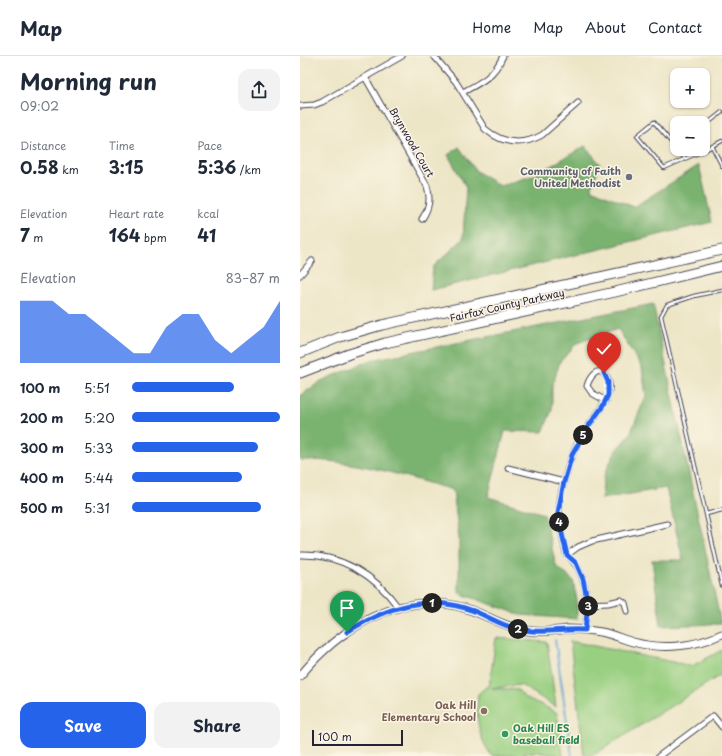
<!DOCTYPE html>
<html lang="en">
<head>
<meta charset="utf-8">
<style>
  body { margin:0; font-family:"Playpen Sans",sans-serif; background:#f2f2f3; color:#1f2937; height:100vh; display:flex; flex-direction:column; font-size:15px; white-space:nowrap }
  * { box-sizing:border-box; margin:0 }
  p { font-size:13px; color:#747a83 }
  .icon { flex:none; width:22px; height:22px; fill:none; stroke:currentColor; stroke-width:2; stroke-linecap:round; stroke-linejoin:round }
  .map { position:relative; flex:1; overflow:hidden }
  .sheet { display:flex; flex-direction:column; background:#fff; width:300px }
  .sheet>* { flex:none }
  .fabs { position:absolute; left:370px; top:12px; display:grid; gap:8px }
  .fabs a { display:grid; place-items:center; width:40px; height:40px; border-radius:8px; background:#fff; box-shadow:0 1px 3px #0004; font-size:20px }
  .scale { position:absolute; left:12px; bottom:10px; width:91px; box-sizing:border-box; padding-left:4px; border:2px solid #22223b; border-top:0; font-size:11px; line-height:14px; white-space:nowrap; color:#22223b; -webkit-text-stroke:3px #fcf5e5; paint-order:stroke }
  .pin { position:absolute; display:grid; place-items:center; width:34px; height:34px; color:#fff; margin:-41px -17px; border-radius:50% 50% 50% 0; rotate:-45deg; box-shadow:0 0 4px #0007 }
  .pin .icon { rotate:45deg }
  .km { position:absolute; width:20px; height:20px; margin:-10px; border-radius:50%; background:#222; color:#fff; font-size:11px; line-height:20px; text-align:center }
  .round { display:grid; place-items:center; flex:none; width:42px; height:42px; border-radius:12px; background:#f2f2f3 }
  .headline { display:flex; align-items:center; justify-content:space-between; height:68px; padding:0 20px }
  h1 { font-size:22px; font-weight:700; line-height:30px }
  .figures { display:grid; grid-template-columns:repeat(3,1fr); gap:6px; height:68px; padding:4px 20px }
  .figures div { display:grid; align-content:center }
  .figures b { font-size:17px; font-weight:700 }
  .figures small { font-size:11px; font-weight:400 }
  .figures p { font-size:11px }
  .chart { height:112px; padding:8px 20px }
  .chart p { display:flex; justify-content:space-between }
  .chart svg { width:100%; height:72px; margin-top:4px; fill:#2563eb; opacity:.7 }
  .action { display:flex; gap:8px; margin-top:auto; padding:8px 20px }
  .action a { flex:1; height:46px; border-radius:12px; background:#2563eb; color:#fff; font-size:16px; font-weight:700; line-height:46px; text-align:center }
  .action a+a { background:#f2f2f3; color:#1f2937 }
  ul { padding:0 20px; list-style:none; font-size:13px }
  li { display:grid; grid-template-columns:64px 48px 1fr; align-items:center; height:30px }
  li i { height:10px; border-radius:5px; background:#2563eb }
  header { display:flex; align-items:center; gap:24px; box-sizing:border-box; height:56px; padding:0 20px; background:#fff; border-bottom:1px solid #e0e1e3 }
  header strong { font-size:19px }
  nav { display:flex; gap:22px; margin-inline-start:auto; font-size:14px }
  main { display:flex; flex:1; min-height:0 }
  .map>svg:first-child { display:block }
</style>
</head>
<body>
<header>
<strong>Map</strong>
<nav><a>Home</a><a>Map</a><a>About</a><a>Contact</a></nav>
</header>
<main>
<section class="sheet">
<div class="headline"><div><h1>Morning run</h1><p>09:02</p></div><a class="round"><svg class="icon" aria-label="share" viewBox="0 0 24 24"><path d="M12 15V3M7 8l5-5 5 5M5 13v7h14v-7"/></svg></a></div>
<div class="figures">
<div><p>Distance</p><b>0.58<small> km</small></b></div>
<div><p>Time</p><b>3:15</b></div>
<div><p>Pace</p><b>5:36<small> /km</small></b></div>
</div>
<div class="figures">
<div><p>Elevation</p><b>7<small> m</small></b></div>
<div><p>Heart rate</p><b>164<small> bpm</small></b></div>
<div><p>kcal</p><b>41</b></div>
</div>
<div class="chart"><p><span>Elevation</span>83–87 m</p>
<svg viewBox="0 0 160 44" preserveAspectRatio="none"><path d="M0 44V6L10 6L20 6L30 14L40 14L50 22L60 30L70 38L80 38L90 22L100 14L110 14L120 30L130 38L140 30L150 22L160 6V44z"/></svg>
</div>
<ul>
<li><b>100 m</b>5:51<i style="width:69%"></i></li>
<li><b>200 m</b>5:20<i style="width:100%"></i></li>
<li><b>300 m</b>5:33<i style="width:85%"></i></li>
<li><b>400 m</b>5:44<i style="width:74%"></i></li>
<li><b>500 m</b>5:31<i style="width:87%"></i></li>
</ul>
<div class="action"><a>Save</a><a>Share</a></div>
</section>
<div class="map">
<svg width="422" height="700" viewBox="0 0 422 700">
  <rect width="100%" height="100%" fill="#fcf5e5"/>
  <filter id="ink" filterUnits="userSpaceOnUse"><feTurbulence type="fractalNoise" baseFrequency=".025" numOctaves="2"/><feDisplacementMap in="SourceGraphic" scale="8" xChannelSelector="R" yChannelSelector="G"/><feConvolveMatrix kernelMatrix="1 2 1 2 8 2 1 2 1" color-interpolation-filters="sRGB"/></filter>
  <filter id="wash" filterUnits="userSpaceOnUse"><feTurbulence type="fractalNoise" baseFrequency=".012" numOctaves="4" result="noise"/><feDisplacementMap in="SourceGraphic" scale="16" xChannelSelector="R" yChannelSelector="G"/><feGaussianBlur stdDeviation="0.9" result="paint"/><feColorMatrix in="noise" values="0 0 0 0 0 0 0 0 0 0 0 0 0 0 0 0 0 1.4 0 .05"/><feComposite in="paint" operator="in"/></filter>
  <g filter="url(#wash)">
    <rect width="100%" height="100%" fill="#ece5c6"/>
    <path fill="#99cf81" stroke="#5e785e" d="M196,582L247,586L256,651L221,629L192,632L218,634L225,642L240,648L257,657L263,700L235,696L224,697L227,700H215L216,699L192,700C177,680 176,662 178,638L186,631H189Z
      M270,585L392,610L422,594V618L292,700H284Z"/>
    <path fill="#7ab26f" stroke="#4e6a55" d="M285,90L300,108L291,133L334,151L399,109L412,166L131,234L133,211L163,183L166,131L148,99L159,91L176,115L200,130L235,119Z
      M353,248L421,568L361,570L352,504H383L366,432L301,443L304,421L309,408L316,394L330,378L346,340L342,312L318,273L277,287L260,306L252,330V354L243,376L205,375L188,441L244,458L256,510L273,524L277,544V563L221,559L159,537V482L153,434C103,420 53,403 0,404V340L21,325L71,304Z"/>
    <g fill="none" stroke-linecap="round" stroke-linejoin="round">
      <path stroke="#689ed5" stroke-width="2" d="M255,584L272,700"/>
    </g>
  </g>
  <g filter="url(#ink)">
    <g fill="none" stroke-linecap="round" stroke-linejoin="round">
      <defs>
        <path id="lane" d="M403,71L422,56
          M412,90L422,110
          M377,93L354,66L337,80L364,112L407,93L422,85
          M377,93L385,102
          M422,454L406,458L422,530
          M406,458L361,260L367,249L394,240L422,234"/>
        <path id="street" d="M134,0L156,26L185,73C203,88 222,90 242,79L278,47
          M65,21L127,130C131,143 129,152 122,163
          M163,36C182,26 194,20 203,0
          M0,50L14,49L22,46L102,0
          M0,219L12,205
          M208,412L264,426
          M0,499C41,498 75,519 98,551
          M267,499L278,491L292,485L367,468
          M288,548L308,547L321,544L325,547L327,555
          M285,573C288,554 288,532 279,514C276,507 269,502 266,497C265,493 264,487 263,483C257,460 258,448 264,426C267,414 270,402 276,391C279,384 284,377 288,370C297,358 318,335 305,319C297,309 289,323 287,330L292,337L306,345
          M359,700L413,660L422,671"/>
        <path id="secondary" d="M0,620C38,574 98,534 161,551C182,556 201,570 223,574C238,577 253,575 268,573C279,573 290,574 301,576C312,578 322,583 333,586C362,594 395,591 422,578"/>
        <path id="highway" d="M0,297L40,281L82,269L422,194
          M0,317L49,298L85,287L315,236L422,210"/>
      </defs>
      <use href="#lane" stroke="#403f50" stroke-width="4.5"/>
      <use href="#street" stroke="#403f50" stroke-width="7"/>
      <use href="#secondary" stroke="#403f50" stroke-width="9"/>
      <use href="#highway" stroke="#403f50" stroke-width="11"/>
      <use href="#lane" stroke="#fff" stroke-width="2.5"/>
      <use href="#street" stroke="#fff" stroke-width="5"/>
      <use href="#secondary" stroke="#fff" stroke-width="7"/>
      <use href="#highway" stroke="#fff" stroke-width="9"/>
    </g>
  </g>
  <g fill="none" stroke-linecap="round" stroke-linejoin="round" filter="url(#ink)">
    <defs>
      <path id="route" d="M47,576C87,551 127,537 174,555C191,562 206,572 225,574C245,578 265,572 285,574L288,548L283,523L276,507L267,499L259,465L258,456L264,426L272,399L287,372L303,350L308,339V326L304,317"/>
    </defs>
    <use href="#route" stroke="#fff" stroke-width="8"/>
    <use href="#route" stroke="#2563eb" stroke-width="5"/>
  </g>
  <circle fill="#6b7280" stroke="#fcf5e5" stroke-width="1.5" cx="329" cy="121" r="4"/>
  <circle fill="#8d6e63" stroke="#fcf5e5" stroke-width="1.5" cx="184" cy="655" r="4"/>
  <circle fill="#2e9e5b" stroke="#fcf5e5" stroke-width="1.5" cx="205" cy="678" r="4"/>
  <g text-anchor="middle" stroke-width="3" stroke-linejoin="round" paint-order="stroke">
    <g font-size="10" fill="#22223b" stroke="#fcf5e5">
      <text transform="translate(112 86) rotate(60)" y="4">Brynwood Court</text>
      <text transform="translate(207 249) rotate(-13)" y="4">Fairfax County Parkway</text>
    </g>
    <g font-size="10" font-weight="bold" fill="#5b616d" stroke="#fcf5e5" text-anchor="end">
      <text x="321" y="119">Community of Faith<tspan x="321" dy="12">United Methodist</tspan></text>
    </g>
    <g font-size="10" font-weight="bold" fill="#785e54" stroke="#fcf5e5" text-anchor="end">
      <text x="176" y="653">Oak Hill<tspan x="176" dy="12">Elementary School</tspan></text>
    </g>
    <g font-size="10" font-weight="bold" fill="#27864d" stroke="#fcf5e5" text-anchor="start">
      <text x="213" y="676">Oak Hill ES<tspan x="213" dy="12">baseball field</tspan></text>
    </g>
  </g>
</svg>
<div class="fabs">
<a>+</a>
<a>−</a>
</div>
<div class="scale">100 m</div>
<div class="pin" style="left:47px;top:576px;background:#1e9e55"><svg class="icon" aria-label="arrive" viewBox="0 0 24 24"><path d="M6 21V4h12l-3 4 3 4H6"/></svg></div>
<div class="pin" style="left:304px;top:317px;background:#d93025"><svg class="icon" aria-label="check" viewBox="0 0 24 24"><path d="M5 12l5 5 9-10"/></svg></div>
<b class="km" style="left:132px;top:547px">1</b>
<b class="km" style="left:218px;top:573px">2</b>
<b class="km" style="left:288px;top:550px">3</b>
<b class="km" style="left:259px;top:466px">4</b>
<b class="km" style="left:283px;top:379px">5</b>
</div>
</main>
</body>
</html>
